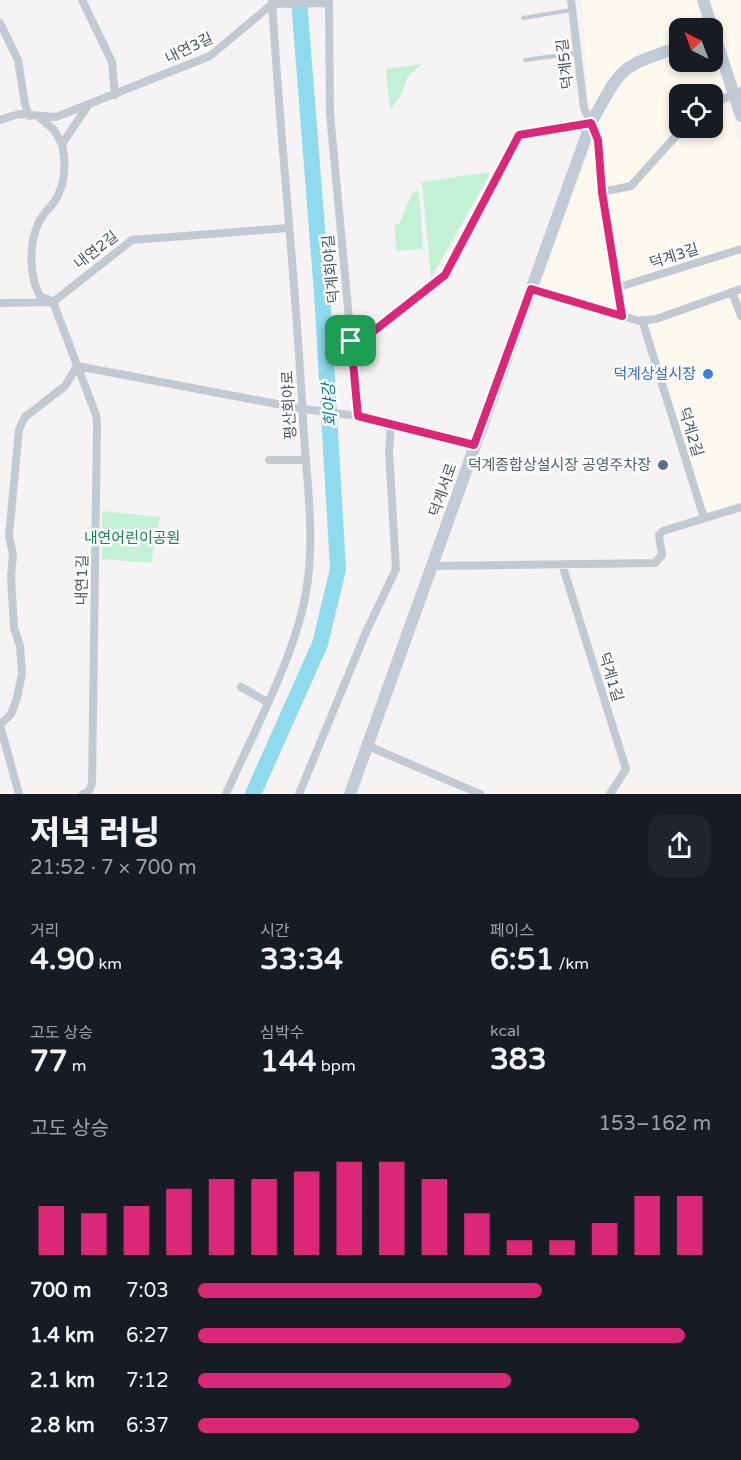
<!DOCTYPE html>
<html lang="ko">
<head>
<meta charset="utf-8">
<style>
  body { margin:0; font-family:"Varela Round","Noto Sans KR",sans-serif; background:#20242c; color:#f1f3f6; height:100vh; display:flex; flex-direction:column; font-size:22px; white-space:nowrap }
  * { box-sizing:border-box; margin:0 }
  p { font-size:20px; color:#9ea1a6 }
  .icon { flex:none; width:33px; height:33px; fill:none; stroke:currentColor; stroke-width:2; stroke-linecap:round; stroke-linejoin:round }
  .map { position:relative; height:794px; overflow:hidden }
  .details { display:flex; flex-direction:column; background:#171b24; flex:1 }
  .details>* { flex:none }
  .needle { width:39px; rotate:318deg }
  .tools { position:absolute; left:669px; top:18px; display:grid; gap:12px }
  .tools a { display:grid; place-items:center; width:54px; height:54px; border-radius:12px; background:#171b24; box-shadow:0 3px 9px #0003; font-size:30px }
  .pin { position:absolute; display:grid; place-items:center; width:51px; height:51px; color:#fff; margin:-26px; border-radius:12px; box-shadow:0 3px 9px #0006 }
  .round { display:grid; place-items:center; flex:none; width:63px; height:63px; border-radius:18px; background:#20242c }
  .overview { display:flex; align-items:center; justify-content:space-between; height:102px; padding:0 30px }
  h1 { font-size:33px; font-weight:800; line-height:45px }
  .stats { display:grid; grid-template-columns:repeat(3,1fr); gap:9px; height:102px; padding:6px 30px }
  .stats div { display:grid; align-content:center }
  .stats b { font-size:30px; font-weight:800 }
  .stats small { font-size:16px; font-weight:400 }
  .stats p { font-size:16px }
  .chart { height:168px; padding:12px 30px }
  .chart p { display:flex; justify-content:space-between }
  .chart svg { width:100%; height:108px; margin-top:6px; stroke:#db2777; stroke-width:6 }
  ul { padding:0 30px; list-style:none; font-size:20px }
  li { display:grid; grid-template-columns:96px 72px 1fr; align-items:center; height:45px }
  li i { height:15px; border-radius:8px; background:#db2777 }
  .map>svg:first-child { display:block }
</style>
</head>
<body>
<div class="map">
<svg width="741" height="794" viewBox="0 0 741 794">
  <rect width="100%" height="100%" fill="#f5f3f3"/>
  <path fill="#fdf9ef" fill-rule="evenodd" d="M582,0H741V85L723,92L741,148V501L709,512L705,509L645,312L636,315L543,288L540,281L599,127L589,104ZM680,28H712V62H680ZM680,94H712V128H680Z"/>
  <path fill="#c3f1d5" d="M422,64L408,76L401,95L390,110L386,69Z
    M489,172V176L431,278L422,182Z
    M419,191L423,249L396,251L395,224H399L413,192Z
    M102,511L160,517L151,563L102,559Z"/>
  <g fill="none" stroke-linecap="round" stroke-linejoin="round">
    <path stroke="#90daee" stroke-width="16" d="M253,794L320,644L338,569L322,293L299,0"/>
    <path stroke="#c1cad2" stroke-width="4" d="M523,18L571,10
      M525,60L577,53"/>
    <path stroke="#c1cad2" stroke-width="8" d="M82,0L112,62L115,95
      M329,0L330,113L358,416
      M571,0L584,108L598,140L602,192L622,316
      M0,23L18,60L25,104L29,116
      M712,104L741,91
      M39,117L54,130L62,144
      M0,120L19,114L56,117L210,56L272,4L329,3
      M602,192L631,186L683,128
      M616,288L741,249
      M531,289L639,321L656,319L741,289
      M732,292L741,316
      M0,303L53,302L132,240L288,228
      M642,320L704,518
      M351,341H361L445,275L519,135L591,123
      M77,366L303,409L358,416L474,445
      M269,460H305
      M562,564L626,769L610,794
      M433,566L655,563L662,555L659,535L663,531L741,507
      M241,687L267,702
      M0,725L11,714L17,698L22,673L20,646L14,628L11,576L13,555L9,536L19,429L25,417L65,386L77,366
      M0,725L19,794
      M368,746L480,794
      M83,794L89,791L92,784L97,425L96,415L53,302L40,296C29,277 29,245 38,224C41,216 49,209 54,202C66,185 66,163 62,144L87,107
      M226,794C253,733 295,657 306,592C316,537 306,476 303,420C296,280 280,140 272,0
      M299,794L366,632L396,569L389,452L391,424"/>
    <path stroke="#c1cbd6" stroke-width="12" d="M703,0L741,116
      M350,794L591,123C622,67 618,67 680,47"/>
  </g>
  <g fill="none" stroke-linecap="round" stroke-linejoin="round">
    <defs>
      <path id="route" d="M591,123L598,140L602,192L622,316L531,289L474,445L358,416L351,341H361L445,275L519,135Z"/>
    </defs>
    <use href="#route" stroke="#fff" stroke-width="12"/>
    <use href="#route" stroke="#db2777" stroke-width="8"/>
  </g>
  <circle fill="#3f7fe0" stroke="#fff" stroke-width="2" cx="708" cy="374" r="6"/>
  <circle fill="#5c6f8a" stroke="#fff" stroke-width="2" cx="663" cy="465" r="6"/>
  <g text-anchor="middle" stroke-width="5" stroke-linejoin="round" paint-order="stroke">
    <g font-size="15" fill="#4a5661" stroke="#fff">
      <text transform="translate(189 48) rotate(-26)" y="5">내연3길</text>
      <text transform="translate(565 64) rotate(-97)" y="5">덕계5길</text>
      <text transform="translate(96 250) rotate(-38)" y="5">내연2길</text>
      <text transform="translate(674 256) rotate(-18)" y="5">덕계3길</text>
      <text transform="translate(331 269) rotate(-95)" y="5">덕계회야길</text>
      <text transform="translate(289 405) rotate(-93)" y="5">평산회야로</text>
      <text transform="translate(691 432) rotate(73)" y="5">덕계2길</text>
      <text transform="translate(443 490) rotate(-71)" y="5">덕계서로</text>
      <text transform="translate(82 580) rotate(-89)" y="5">내연1길</text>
      <text transform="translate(611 677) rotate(73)" y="5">덕계1길</text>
    </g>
    <g font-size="15" fill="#366cbe" stroke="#fff" text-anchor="end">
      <text x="696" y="379">덕계상설시장</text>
    </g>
    <g font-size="15" fill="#4e5e75" stroke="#fff" text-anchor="end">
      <text x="651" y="470">덕계종합상설시장 공영주차장</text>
    </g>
    <g font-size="15" fill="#17864f" stroke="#fff">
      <text x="132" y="543">내연어린이공원</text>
    </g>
    <g font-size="16" font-style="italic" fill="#0c7c9b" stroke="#fff">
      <text transform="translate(329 405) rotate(-93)" y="6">회야강</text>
    </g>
  </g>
</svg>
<div class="tools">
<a><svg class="needle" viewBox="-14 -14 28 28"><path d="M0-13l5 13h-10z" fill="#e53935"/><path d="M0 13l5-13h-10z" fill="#9ea1a6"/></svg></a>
<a><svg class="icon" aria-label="locate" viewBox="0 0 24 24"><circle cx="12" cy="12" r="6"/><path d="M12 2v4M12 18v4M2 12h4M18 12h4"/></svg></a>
</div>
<div class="pin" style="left:351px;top:341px;background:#1e9e55"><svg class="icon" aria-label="arrive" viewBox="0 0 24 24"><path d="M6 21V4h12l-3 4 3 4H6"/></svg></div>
</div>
<section class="details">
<div class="overview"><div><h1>저녁 러닝</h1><p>21:52 · 7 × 700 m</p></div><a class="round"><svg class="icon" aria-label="share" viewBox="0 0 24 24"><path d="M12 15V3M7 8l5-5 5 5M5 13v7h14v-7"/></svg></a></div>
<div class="stats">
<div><p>거리</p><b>4.90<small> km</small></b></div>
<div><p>시간</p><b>33:34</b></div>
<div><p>페이스</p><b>6:51<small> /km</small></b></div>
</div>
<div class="stats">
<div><p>고도 상승</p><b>77<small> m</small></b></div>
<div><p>심박수</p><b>144<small> bpm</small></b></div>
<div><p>kcal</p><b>383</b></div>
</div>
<div class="chart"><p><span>고도 상승</span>153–162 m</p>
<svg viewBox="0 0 160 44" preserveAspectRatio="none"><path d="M5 44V24M15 44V27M25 44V24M35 44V17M45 44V13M55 44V13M65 44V10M75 44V6M85 44V6M95 44V13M105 44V27M115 44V38M125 44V38M135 44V31M145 44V20M155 44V20"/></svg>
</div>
<ul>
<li><b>700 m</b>7:03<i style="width:67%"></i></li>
<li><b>1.4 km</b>6:27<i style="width:95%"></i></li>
<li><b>2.1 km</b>7:12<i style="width:61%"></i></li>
<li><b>2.8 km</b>6:37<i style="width:86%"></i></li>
</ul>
</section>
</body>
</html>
